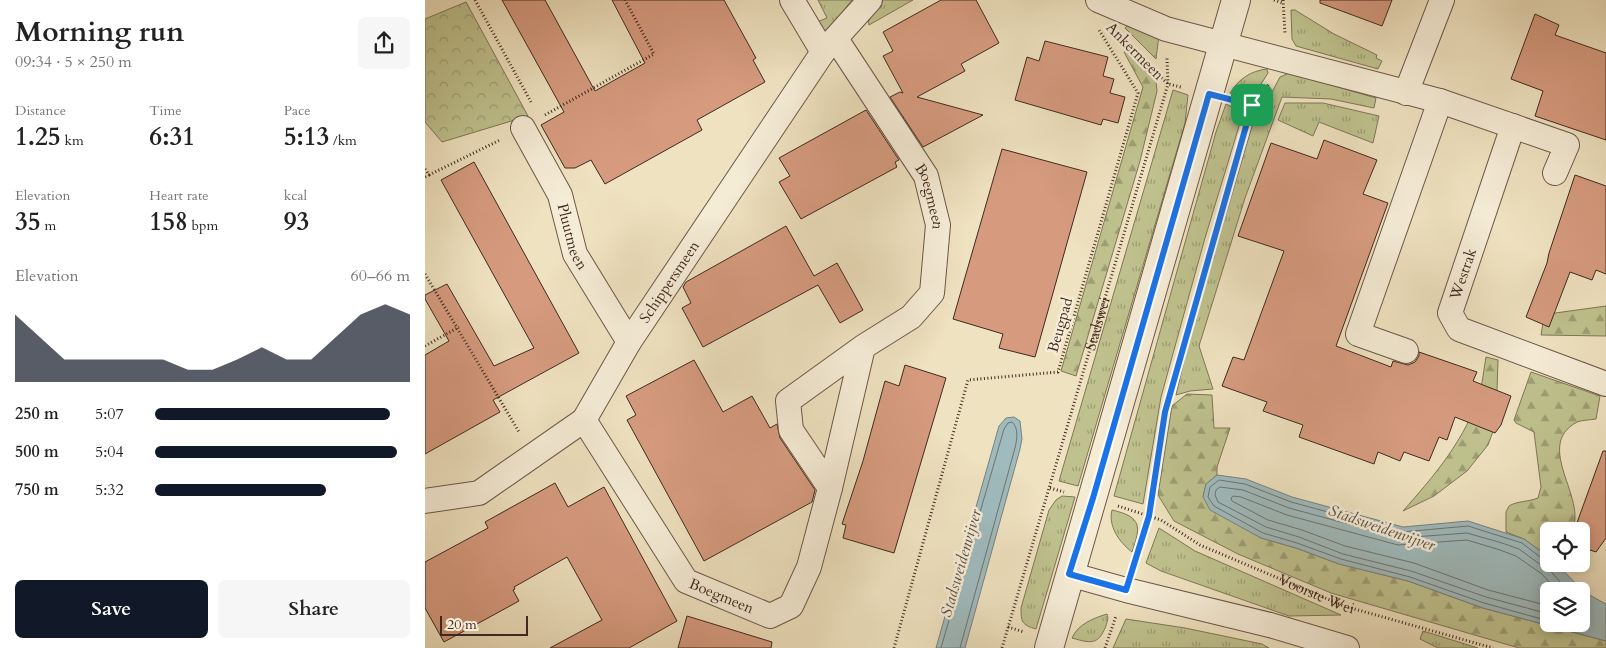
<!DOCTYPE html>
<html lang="en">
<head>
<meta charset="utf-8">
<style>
  body { margin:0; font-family:Cardo,serif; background:#f6f6f6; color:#222; height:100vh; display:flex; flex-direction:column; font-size:19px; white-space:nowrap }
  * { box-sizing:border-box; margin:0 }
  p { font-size:16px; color:#767676 }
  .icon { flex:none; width:28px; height:28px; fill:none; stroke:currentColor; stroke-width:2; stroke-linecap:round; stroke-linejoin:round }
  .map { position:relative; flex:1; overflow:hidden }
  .panel { display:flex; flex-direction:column; background:#fff; width:425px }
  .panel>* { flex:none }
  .tools { position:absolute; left:1115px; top:522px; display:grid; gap:10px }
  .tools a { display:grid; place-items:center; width:50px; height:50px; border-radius:8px; background:#fff; box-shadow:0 2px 12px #0003; font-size:25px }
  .scale { position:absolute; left:15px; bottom:12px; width:88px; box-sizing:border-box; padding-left:5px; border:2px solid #402a20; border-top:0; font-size:14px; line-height:18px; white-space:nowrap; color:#402a20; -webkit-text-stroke:4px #f5ecd6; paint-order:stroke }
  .pin { position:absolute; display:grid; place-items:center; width:42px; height:42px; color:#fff; margin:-21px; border-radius:10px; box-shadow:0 2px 8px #0006 }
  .round { display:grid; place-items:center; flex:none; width:52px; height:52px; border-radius:8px; background:#f6f6f6 }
  .summary { display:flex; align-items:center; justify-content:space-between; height:85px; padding:0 15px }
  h1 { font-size:28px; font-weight:700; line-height:38px }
  .metrics { display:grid; grid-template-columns:repeat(3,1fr); gap:8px; height:85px; padding:5px 15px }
  .metrics div { display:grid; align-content:center }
  .metrics b { font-size:25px; font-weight:700 }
  .metrics small { font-size:14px; font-weight:400 }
  .metrics p { font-size:14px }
  .chart { height:140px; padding:10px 15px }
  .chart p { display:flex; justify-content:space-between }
  .chart svg { width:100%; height:90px; margin-top:5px; fill:#111827; opacity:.7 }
  .cta { display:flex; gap:10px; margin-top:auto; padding:10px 15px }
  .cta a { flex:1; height:58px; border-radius:8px; background:#111827; color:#fff; font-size:20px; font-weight:700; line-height:58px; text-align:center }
  .cta a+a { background:#f6f6f6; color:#222 }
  ul { padding:0 15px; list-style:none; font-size:16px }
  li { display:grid; grid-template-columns:80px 60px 1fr; align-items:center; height:38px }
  li i { height:12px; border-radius:6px; background:#111827 }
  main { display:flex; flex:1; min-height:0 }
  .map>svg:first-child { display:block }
</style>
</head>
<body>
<main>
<section class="panel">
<div class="summary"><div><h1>Morning run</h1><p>09:34 · 5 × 250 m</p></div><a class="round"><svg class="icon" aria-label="share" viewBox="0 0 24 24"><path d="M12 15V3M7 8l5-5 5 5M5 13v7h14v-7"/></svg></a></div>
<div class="metrics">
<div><p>Distance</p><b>1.25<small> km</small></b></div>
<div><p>Time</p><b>6:31</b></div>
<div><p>Pace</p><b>5:13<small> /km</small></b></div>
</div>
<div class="metrics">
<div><p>Elevation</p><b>35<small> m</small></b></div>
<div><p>Heart rate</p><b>158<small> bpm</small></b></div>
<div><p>kcal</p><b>93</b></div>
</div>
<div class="chart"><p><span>Elevation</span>60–66 m</p>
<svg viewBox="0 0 160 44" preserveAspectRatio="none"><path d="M0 44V11L10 22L20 33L30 33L40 33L50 33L60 33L70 38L80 38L90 33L100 27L110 33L120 33L130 22L140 11L150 6L160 11V44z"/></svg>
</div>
<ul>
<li><b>250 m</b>5:07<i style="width:92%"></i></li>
<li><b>500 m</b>5:04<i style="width:95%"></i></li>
<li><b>750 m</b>5:32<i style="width:67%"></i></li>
</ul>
<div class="cta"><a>Save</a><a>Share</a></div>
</section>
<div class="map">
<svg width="1181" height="648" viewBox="0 0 1181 648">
  <defs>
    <pattern id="grass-tufts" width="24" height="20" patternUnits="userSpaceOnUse" patternTransform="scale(1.25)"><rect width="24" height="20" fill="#bfc28e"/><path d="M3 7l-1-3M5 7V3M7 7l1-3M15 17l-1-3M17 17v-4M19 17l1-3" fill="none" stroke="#9d9e74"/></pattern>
    <pattern id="forest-firs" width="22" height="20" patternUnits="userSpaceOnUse" patternTransform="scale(1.25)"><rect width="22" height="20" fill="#bfc28e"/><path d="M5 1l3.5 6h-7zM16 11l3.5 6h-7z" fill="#9d9e74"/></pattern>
    <pattern id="park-crowns" width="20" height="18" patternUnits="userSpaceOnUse" patternTransform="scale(1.25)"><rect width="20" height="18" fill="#bfc28e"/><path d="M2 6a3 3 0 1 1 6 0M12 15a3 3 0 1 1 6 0" fill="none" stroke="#9d9e74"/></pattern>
  </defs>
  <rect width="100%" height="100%" fill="#efe2c0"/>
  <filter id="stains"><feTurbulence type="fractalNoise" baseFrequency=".004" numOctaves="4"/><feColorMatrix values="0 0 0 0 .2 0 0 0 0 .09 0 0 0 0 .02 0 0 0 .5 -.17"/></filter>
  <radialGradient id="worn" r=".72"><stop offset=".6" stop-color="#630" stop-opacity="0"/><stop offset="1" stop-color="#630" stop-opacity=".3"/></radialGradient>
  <path fill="url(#grass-tufts)" stroke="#807657" d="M393,0H427L399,35L392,22L402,18Z
    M458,0H488L444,25L443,17Z
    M866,10H870L909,34L952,55L951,58L957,61L953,69L871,46L867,39Z
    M702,26L734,35L731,59L700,28Z
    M842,69L843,73L829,95L822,97L805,93C814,79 825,71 842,69Z
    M864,73L951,98L949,108L906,99L857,97L820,198L774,346L788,389L765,391L751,395L765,336L831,113L847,92L855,77Z
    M748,90L763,95L760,123L653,486L634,481Z
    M860,103H898L954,116L948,143L894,122L888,136L853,120Z
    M801,104L818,113L780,238L736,397L718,504L689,496L791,132Z
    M637,496L650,497L611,629C597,625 596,622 596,608L624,510L631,500Z
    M687,510C717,517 716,526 707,552C694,542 683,526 687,510Z
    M734,528L770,551L916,615L864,616L736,571L721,563Z
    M682,614C684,619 682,621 681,626C673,646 665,643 647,638C653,624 669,618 682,614Z
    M701,619L760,628L837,644L844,648H688Z
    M998,631L1053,648H1013L995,639Z"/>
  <path fill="url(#forest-firs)" stroke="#807657" d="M703,50L731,81L732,91L715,161L651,376L636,371L718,87L699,52Z
    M1181,306V336L1116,335L1118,323L1123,314Z
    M1061,357L1073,360L1071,423L1063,445L1042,471L1009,496L978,511C1009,476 1042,438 1055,391C1058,380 1059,368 1061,357Z
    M1106,372L1175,396L1171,419C1165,420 1157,420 1152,422C1108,446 1163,498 1147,531H1124V557L1099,539L1081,532V512L1084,506C1092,501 1103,502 1113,498L1116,487L1109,432L1091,423L1089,420Z
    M762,394L787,395L789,428H805L792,467V475L781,484L778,497L836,538L871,548L914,564L983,581L1058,608L1181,641V648H1094L906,593L813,554L749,521L733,495L747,406Z"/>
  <path fill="url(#park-crowns)" stroke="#807657" d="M41,2L103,116L17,142L0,122V19Z"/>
  <path fill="#9fbbbe" stroke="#79817f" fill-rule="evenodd" d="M589,417L595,421L597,439L595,449L540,648H511L574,426L581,418Z
    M792,475L821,479L867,497L978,527L1043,521L1099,539L1124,557V564H1132L1159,592L1181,604V641L1058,608L983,581L914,564L871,548L836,538L785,510L778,497L781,484ZM1124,591H1156V624H1124Z"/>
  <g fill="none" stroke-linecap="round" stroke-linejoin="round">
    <path stroke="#70726f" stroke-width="1" d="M1124,561L1119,560L1097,543L1043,526L977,532L866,502L820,484L794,480L785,487L783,497L789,506L838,533L872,543L916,559L985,577L1059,603L1124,621
      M1124,606L1063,590L989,563L920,546L877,530L843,520L807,501L806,498L808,496L816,497L862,515L973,545L1042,540L1075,550L1091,556L1117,574L1132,591
      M1124,614L1061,597L986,571L918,554L874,537L841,527L793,502L790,495L791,490L795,487L818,490L864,508L975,538L1042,533L1077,543L1094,549L1116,565L1122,567L1143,591
      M516,648L579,429L583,423L587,422C594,428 592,440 590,448L535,648"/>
  </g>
  <path fill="#d69b7f" stroke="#402a20" d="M77,0H120L170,91L220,63L187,0H299L331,58L328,60L340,82L272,120L277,130L180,184L166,160L150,168H140L116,125L139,112Z
    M516,0H551L574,43L536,64L540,71L492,97L558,115L498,147L465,97L475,92L478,93L458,56L468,51L458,32Z
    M895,0H967L957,26L895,3Z
    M1110,14L1134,25L1130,35L1181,53V140L1110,116L1118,91L1086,79Z
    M620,41L683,57L678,76L689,79L685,93L700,97L693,123L678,119L676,125L590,100L602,57L614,61Z
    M441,110L474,160L470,162L472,167L376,219L354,182L365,176L354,158Z
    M899,140L952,160L938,194L963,203L911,346L966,367L968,361L983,365L990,362L994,356V352L1052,372L1048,381L1086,396L1076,425L1070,433L1030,417L1022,440L1014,437L1004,461L979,452L975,461L953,452L949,464L874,437L878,425L838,411L842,402L797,386L808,357L819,360L859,251L813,236L846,143L892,159Z
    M577,149L662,172L610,357L574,348L578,334L528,319Z
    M49,162L154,353L68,400L75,412L0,454V355L24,341L0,299V295L22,284L69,366L109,348L16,180Z
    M1150,175L1181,186V274L1171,270L1167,280L1145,272L1124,327L1101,317L1122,263L1124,253Z
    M361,226L389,276L412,263L438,310L415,323L393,285L278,347L257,308L266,303L258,287L261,282Z
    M269,360L298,412L327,396L345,428L352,424L355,438L390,490L387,502L279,561L202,420L211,415L201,396Z
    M480,365L521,378L469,553L418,538L421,525L417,524L438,461L460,381L474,386Z
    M1178,451H1181V538L1171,552L1156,547V531H1149Z
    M130,483L143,507L179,487L252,621L204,648H125L177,620L142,557L89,587L90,589L88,590L94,601L19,642L0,608V562L63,528L60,522Z
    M262,616L347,642L346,648H253Z"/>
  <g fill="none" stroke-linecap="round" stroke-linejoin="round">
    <defs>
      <g id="minor">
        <path d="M367,0L398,52"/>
        <path d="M673,0L741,29L1015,101L1142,145L1130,173"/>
        <path id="s3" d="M411,39L501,176L513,225L507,293L486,317L438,347L363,401L366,430L405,488L438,347"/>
        <path d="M981,93L1017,0"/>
        <path d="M1088,126L1025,313L1034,329L1181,384"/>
        <path id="s4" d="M98,128L135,195L150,254L204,342"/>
        <path d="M981,351L933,334L1015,101"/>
        <path id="s5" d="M159,420L261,581L345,616L366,606L384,567L405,488"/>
        <path id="s6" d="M0,501L54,493L159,420L204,342L398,52L445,0"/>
        <path d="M644,574L701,590L845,625L922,648"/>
      </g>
      <path id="tertiary" d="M624,648L811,0"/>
    </defs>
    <use href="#minor" stroke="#6c5848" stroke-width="26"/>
    <use href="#tertiary" stroke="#6c5848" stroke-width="30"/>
    <g stroke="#402a20" stroke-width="3" stroke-dasharray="1 2.5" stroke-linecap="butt">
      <path d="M50,0L106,102"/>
      <path d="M849,0L858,3"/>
      <path d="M858,0L860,33"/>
      <path d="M702,43L743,84L756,87"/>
      <path d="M810,101L827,105"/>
      <path d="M120,115L229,54L200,0"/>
      <path d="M0,169L4,175L0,177"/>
      <path d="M4,175L75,140"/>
      <path d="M0,274L94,432"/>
      <path d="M0,346L34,327"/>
      <path d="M625,488L639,492"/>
      <path id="s1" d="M693,506L736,520L775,545L919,606L1068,648"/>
      <path d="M709,565L724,516L740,412L827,105L845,83"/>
      <path d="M583,627L599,632"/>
      <path d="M469,648L543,380L633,372L713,93L674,30"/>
      <path id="s2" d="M577,648L743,84L742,58"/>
      <path d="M680,648L691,616"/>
    </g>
    <use href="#minor" stroke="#f5ecd6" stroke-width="24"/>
    <use href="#tertiary" stroke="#f5ecd6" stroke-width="28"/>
  </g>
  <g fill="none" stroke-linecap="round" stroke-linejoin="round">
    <defs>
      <path id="route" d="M784,94L827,105L740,412L724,516L701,590L644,574L668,498Z"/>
    </defs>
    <use href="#route" stroke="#fff" stroke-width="10"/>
    <use href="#route" stroke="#1a73e8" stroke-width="6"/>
  </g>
  <g text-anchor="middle" stroke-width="5" stroke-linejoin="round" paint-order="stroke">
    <g font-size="15" fill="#402a20" stroke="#f5ecd6">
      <text transform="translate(710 51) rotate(45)" y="5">Ankermeen</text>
      <text dy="5" stroke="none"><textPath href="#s3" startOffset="185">Boegmeen</textPath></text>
      <text dy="5" stroke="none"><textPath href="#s4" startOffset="120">Pluutmeen</textPath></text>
      <text transform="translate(1038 274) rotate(-71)" y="5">Westrak</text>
      <text dy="5" stroke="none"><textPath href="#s6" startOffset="345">Schippersmeen</textPath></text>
      <text dy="5" stroke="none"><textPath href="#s2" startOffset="338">Stadswei</textPath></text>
      <text transform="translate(635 325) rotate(-74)" y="5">Beugpad</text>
      <text dy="5" stroke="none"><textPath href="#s1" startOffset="218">Voorste Wei</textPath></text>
      <text dy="5" stroke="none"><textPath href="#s5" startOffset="229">Boegmeen</textPath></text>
    </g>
    <g font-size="16" font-style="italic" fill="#584e48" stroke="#f5ecd6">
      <text transform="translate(957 527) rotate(19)" y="6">Stadsweidenvijver</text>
      <text transform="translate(535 563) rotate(-74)" y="6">Stadsweidenvijver</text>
    </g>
  </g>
  <rect width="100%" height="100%" filter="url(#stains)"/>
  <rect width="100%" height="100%" fill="url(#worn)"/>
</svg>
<div class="tools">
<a><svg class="icon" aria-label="locate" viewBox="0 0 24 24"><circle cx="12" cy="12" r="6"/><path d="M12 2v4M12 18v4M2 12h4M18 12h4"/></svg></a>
<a><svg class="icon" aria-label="layers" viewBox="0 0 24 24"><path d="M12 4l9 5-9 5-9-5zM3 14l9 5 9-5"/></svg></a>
</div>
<div class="scale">20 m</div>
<div class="pin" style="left:827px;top:105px;background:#1e9e55"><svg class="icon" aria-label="arrive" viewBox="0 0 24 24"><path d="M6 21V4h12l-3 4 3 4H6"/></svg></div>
</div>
</main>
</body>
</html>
